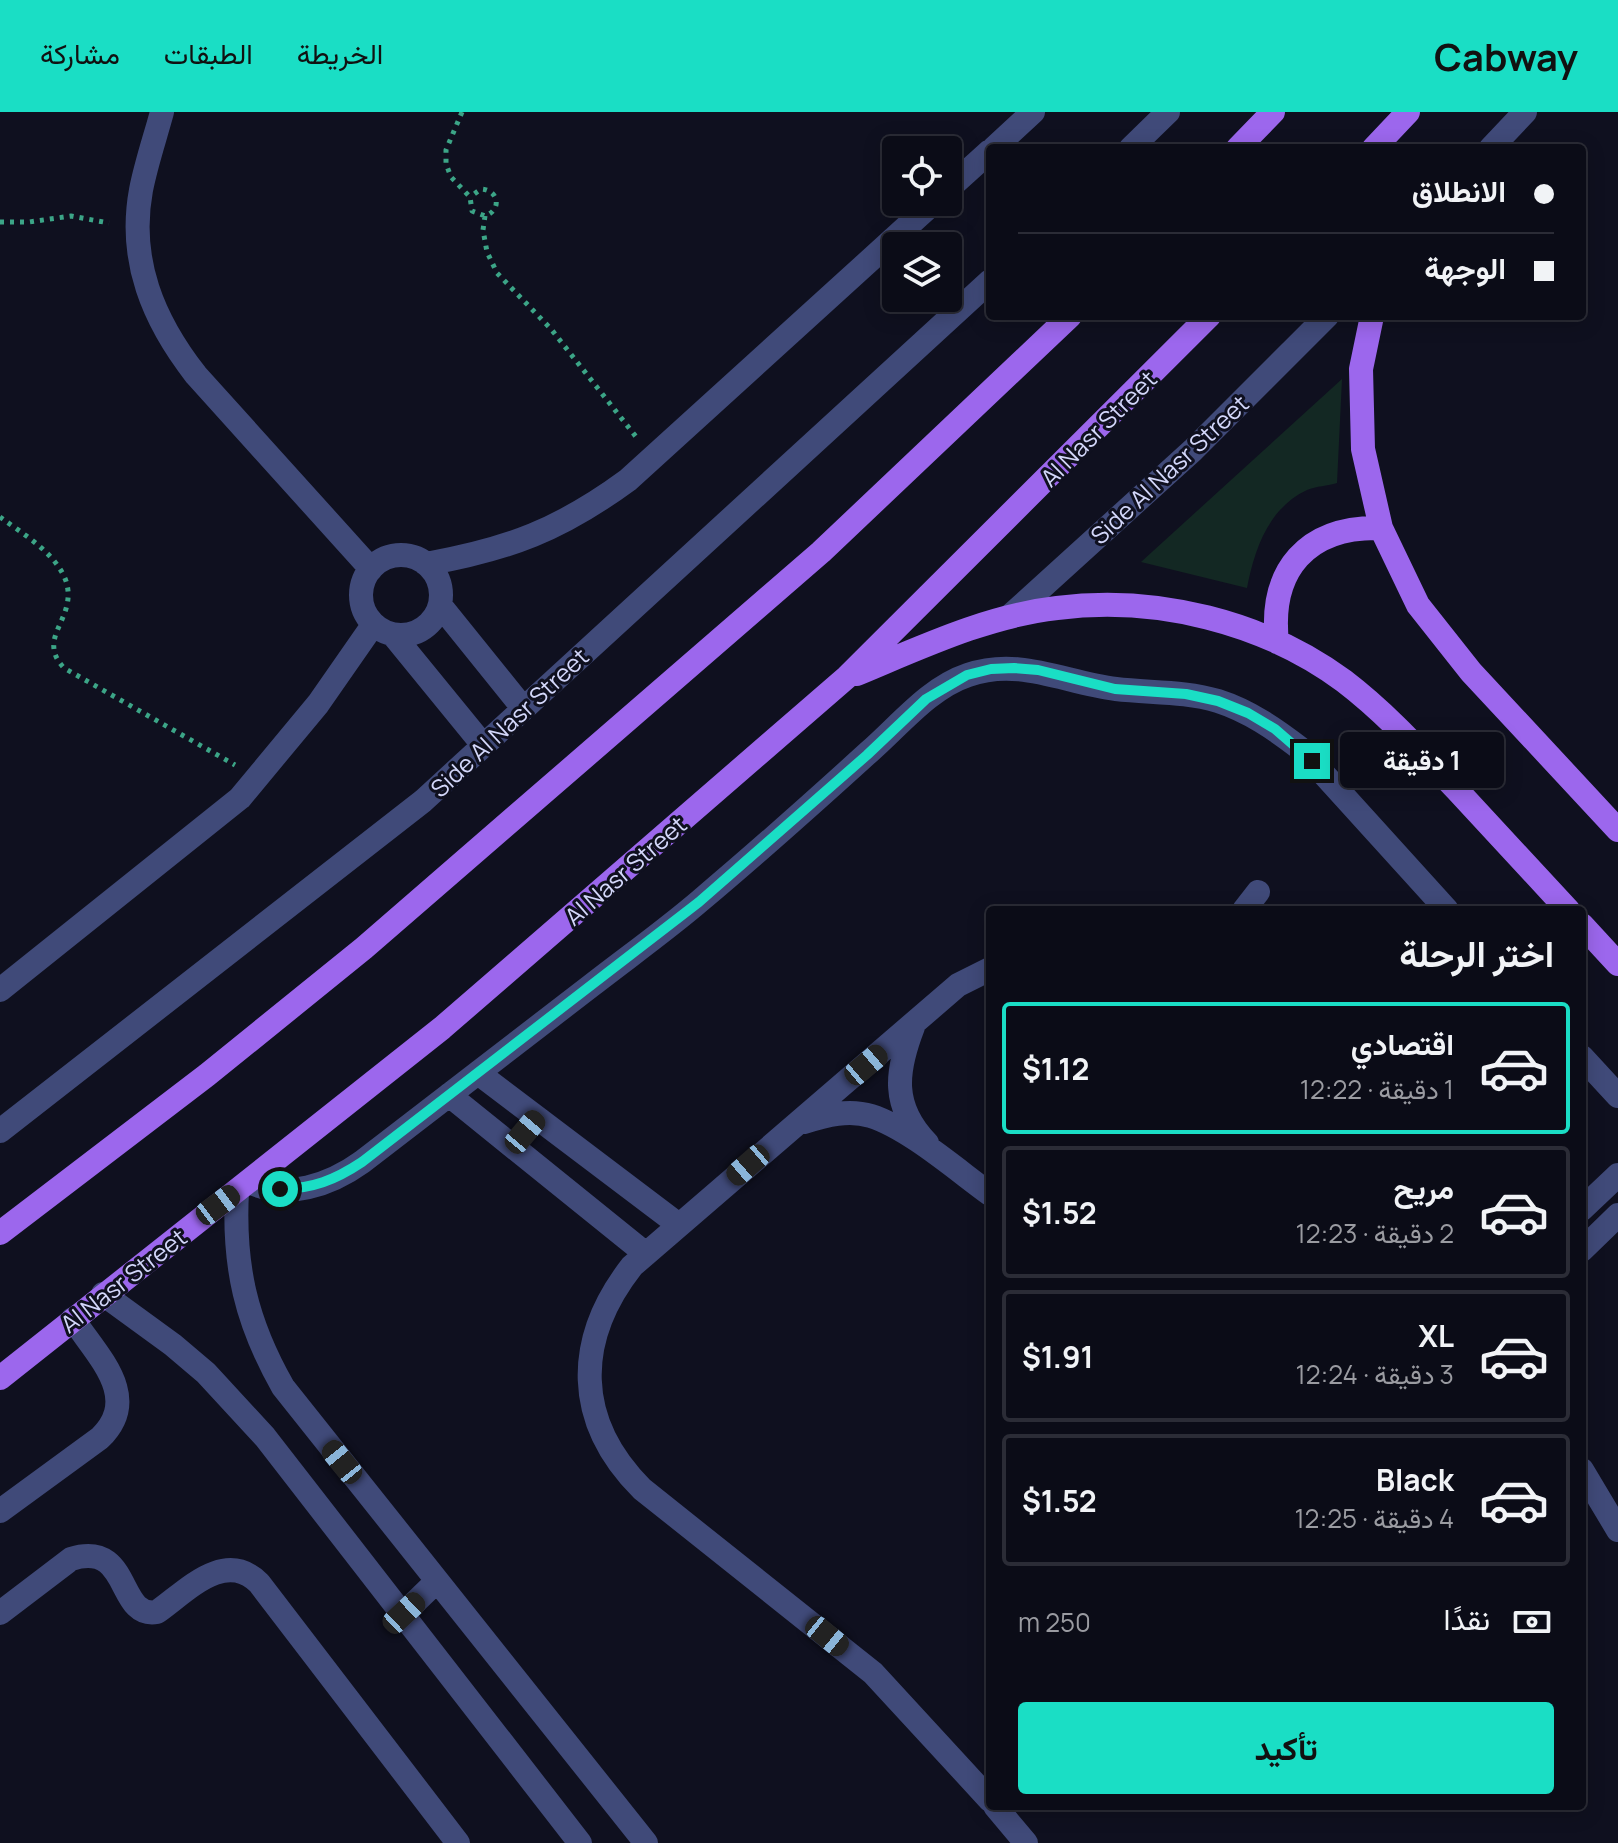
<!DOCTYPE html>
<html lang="ar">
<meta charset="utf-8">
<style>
body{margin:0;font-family:Manrope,Vazirmatn,sans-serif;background:#141520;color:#f1f3f6;direction:rtl;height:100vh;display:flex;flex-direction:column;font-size:30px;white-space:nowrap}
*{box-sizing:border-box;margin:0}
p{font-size:26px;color:#9a9ba1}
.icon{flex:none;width:44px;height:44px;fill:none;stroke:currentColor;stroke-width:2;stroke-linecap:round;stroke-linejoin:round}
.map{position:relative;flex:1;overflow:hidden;direction:ltr}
.sheet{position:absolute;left:986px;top:794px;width:600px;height:904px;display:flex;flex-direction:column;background:#0b0c17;border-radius:8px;box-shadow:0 4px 20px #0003,0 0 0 2px #2b2c36;direction:rtl}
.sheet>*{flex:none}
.banner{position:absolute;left:986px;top:32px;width:600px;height:176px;border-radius:8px;box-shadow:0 4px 20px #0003,0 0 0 2px #2b2c36;direction:rtl;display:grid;align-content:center;height:176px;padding:0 32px;background:#0b0c17}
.tools{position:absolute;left:882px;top:24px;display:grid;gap:16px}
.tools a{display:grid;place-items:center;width:80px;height:80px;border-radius:8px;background:#0b0c17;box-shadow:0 4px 20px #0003,0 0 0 2px #2b2c36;font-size:40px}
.end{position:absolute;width:36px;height:36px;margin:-18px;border:10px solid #1adec5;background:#111;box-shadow:0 0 0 4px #111}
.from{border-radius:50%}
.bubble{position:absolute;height:56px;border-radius:8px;background:#0b0c17;box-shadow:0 4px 20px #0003,0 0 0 2px #2b2c36;font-size:26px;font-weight:700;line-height:56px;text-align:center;direction:rtl}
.car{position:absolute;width:24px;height:48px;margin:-24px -12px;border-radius:10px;box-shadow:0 0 6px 2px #0007;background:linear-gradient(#222 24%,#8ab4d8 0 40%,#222 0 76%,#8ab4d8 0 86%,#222 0)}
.banner b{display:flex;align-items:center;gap:28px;height:76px;font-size:30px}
.banner b+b{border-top:2px solid #2b2c36}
.banner i{width:20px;height:20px;background:#f1f3f6}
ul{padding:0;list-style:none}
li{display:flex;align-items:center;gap:24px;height:132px;margin:0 16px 12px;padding:0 16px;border:4px solid #2b2c36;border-radius:8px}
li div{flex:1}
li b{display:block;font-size:30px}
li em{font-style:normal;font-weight:700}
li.active{border-color:#1adec5}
li>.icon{width:72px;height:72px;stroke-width:1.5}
h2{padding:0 32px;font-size:36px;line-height:96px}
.pay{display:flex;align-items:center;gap:20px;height:88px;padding:0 32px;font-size:30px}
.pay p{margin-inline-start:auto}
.button{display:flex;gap:16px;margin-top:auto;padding:16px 32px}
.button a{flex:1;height:92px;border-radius:8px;background:#1adec5;color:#111;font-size:32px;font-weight:700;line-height:92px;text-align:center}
header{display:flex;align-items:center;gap:48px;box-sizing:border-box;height:112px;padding:0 40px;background:#1adec5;color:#111}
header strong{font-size:38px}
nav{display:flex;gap:44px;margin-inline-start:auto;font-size:28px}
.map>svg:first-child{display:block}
.green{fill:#132823}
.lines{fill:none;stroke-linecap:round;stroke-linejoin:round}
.path{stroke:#3ca587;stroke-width:5;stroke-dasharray:4 6;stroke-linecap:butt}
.minor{stroke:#404a79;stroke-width:24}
.major{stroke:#9c67ed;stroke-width:24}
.route{stroke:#1adec5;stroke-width:10}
.labels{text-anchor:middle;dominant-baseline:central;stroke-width:6;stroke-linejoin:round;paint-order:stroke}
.street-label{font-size:24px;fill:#d3d7fa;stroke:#0f101f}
</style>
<header>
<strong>Cabway</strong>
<nav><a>الخريطة</a><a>الطبقات</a><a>مشاركة</a></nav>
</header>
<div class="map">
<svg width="1618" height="1731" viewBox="0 0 1618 1731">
<rect width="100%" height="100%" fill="#0f101f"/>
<path class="green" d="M 1342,267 L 1337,371 C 1328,374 1316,374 1307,378 C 1268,396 1254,439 1247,476 L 1141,450 Z"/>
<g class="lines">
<path class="path" d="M 462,0 L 446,38 L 446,52 L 451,65 L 470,85 L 472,99 L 485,104 C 502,98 499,78 481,77 L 470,85
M 485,104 L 483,118 L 487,140 L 497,161 L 551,217 L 637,326
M 0,110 L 29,110 L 71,104 L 109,111
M 0,405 C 23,422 56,441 66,469 C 78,507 35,525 64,556 L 235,653"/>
<path class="minor" d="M 162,0 C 155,26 146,52 141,78 C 128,148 153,208 196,263 L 371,457
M 994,36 L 1033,0
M 1131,36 L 1168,0
M 1491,36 L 1525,0
M 948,77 L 990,39
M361 483a40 40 0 1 1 80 0a40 40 0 1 1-80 0Z
M 426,452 C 509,437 560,418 628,368 L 934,90
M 440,493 L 523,596
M 1009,505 L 1193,338 L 1327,204
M 394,524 L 483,633
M 1244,798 L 1258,780
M 990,857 L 958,873 L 632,1154 C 574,1228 574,1309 642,1377 L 873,1561 L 990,1688
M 0,878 L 240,686 L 318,592 L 373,513
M 913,915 C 896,959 891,994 927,1031
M 1582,945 L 1618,984
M 478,961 L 679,1113
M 449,983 L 646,1142
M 804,1010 C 826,1003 849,997 871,1004 C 909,1016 958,1059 990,1082
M 0,1019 L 423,689 L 990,169
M 249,1070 C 287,1088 330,1073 362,1050 C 439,991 515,932 592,873 C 628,845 666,818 701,788 C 758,740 814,690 869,640 C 900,613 929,576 968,563 C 1020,545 1065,571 1116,577 C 1150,581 1185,579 1218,589 C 1249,599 1275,617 1301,637 L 1447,798
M 237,1079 C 233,1154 246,1210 283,1275 L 646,1731
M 1582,1097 L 1618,1063
M 1582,1138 L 1618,1103
M 103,1182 L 173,1233 L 206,1261 L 265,1325 L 580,1731
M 1582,1358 L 1618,1418
M 0,1399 L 100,1326 C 142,1285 98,1245 73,1207
M 0,1501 L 71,1447 C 132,1428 116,1507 157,1500 C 187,1479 224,1437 259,1471 L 458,1731
M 404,1501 L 437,1469
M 995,1694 L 1026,1731"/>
<path class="major" d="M 1238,36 L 1273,0
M 1374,36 L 1408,0
M 1372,204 L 1361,257 L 1363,337 L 1381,416 L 1418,493 L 1471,560 L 1618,718
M 1277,530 C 1269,458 1307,414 1381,416
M 857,562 C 922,535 987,504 1057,496 C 1156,483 1264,510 1344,569 C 1386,601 1421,640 1457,678 C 1494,718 1531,758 1568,798
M 1582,813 L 1618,852
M 0,1121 L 207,963 L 364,836 L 821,440 L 1070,204
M 0,1266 L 442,916 L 847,565 L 1209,204"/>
</g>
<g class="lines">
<path class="route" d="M 280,1077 C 312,1077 335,1068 362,1050 L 699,790 L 867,643 L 926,587 L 967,563 L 991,557 L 1014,556 L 1038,558 L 1115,577 L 1186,582 L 1218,589 L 1248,601 L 1275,617 L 1312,649"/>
</g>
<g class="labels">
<g class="street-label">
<text transform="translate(1098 316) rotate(-45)">Al Nasr Street</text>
<text transform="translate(1169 357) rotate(-43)">Side Al Nasr Street</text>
<text transform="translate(509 610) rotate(-43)">Side Al Nasr Street</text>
<text transform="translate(625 758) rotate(-41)">Al Nasr Street</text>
<text transform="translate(123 1168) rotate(-38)">Al Nasr Street</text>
</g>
</g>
</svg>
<div class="tools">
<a><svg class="icon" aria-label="locate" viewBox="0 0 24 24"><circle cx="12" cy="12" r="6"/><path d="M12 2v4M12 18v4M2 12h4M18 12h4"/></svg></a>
<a><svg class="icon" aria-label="layers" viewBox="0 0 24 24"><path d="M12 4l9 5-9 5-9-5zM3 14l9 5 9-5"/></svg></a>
</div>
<i class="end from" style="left:280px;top:1077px"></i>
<i class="end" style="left:1312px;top:649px"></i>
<div class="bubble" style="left:1340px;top:620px;width:164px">1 دقيقة</div>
<i class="car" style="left:866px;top:953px;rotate:50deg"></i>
<i class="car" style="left:525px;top:1020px;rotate:40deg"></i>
<i class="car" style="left:748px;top:1053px;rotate:229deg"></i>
<i class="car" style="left:218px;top:1093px;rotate:53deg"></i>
<i class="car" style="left:342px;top:1350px;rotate:321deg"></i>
<i class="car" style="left:404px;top:1501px;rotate:47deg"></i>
<i class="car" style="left:827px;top:1524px;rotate:129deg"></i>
<div class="banner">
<b><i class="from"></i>الانطلاق</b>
<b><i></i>الوجهة</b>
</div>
<section class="sheet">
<h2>اختر الرحلة</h2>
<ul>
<li class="active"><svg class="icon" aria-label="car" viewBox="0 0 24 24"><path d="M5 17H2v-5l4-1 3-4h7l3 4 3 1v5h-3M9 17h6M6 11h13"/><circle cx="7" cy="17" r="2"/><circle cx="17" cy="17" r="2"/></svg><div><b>اقتصادي</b><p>1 دقيقة · 12:22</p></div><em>$1.12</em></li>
<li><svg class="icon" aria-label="car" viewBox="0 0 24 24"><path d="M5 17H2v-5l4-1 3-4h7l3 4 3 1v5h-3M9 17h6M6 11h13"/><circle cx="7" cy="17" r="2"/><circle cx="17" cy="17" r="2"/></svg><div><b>مريح</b><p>2 دقيقة · 12:23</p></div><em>$1.52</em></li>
<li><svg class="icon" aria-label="car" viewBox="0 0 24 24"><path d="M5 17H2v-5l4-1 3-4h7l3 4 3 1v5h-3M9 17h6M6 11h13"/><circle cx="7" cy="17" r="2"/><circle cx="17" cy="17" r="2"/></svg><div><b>XL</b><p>3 دقيقة · 12:24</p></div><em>$1.91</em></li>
<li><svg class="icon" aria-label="car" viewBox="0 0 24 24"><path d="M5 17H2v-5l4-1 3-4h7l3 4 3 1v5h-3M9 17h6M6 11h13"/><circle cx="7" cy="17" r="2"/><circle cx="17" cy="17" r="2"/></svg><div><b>Black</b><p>4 دقيقة · 12:25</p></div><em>$1.52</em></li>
</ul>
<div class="pay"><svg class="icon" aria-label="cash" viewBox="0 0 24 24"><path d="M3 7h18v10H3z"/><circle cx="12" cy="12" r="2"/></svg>نقدًا<p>250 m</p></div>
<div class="button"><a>تأكيد</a></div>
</section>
</div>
